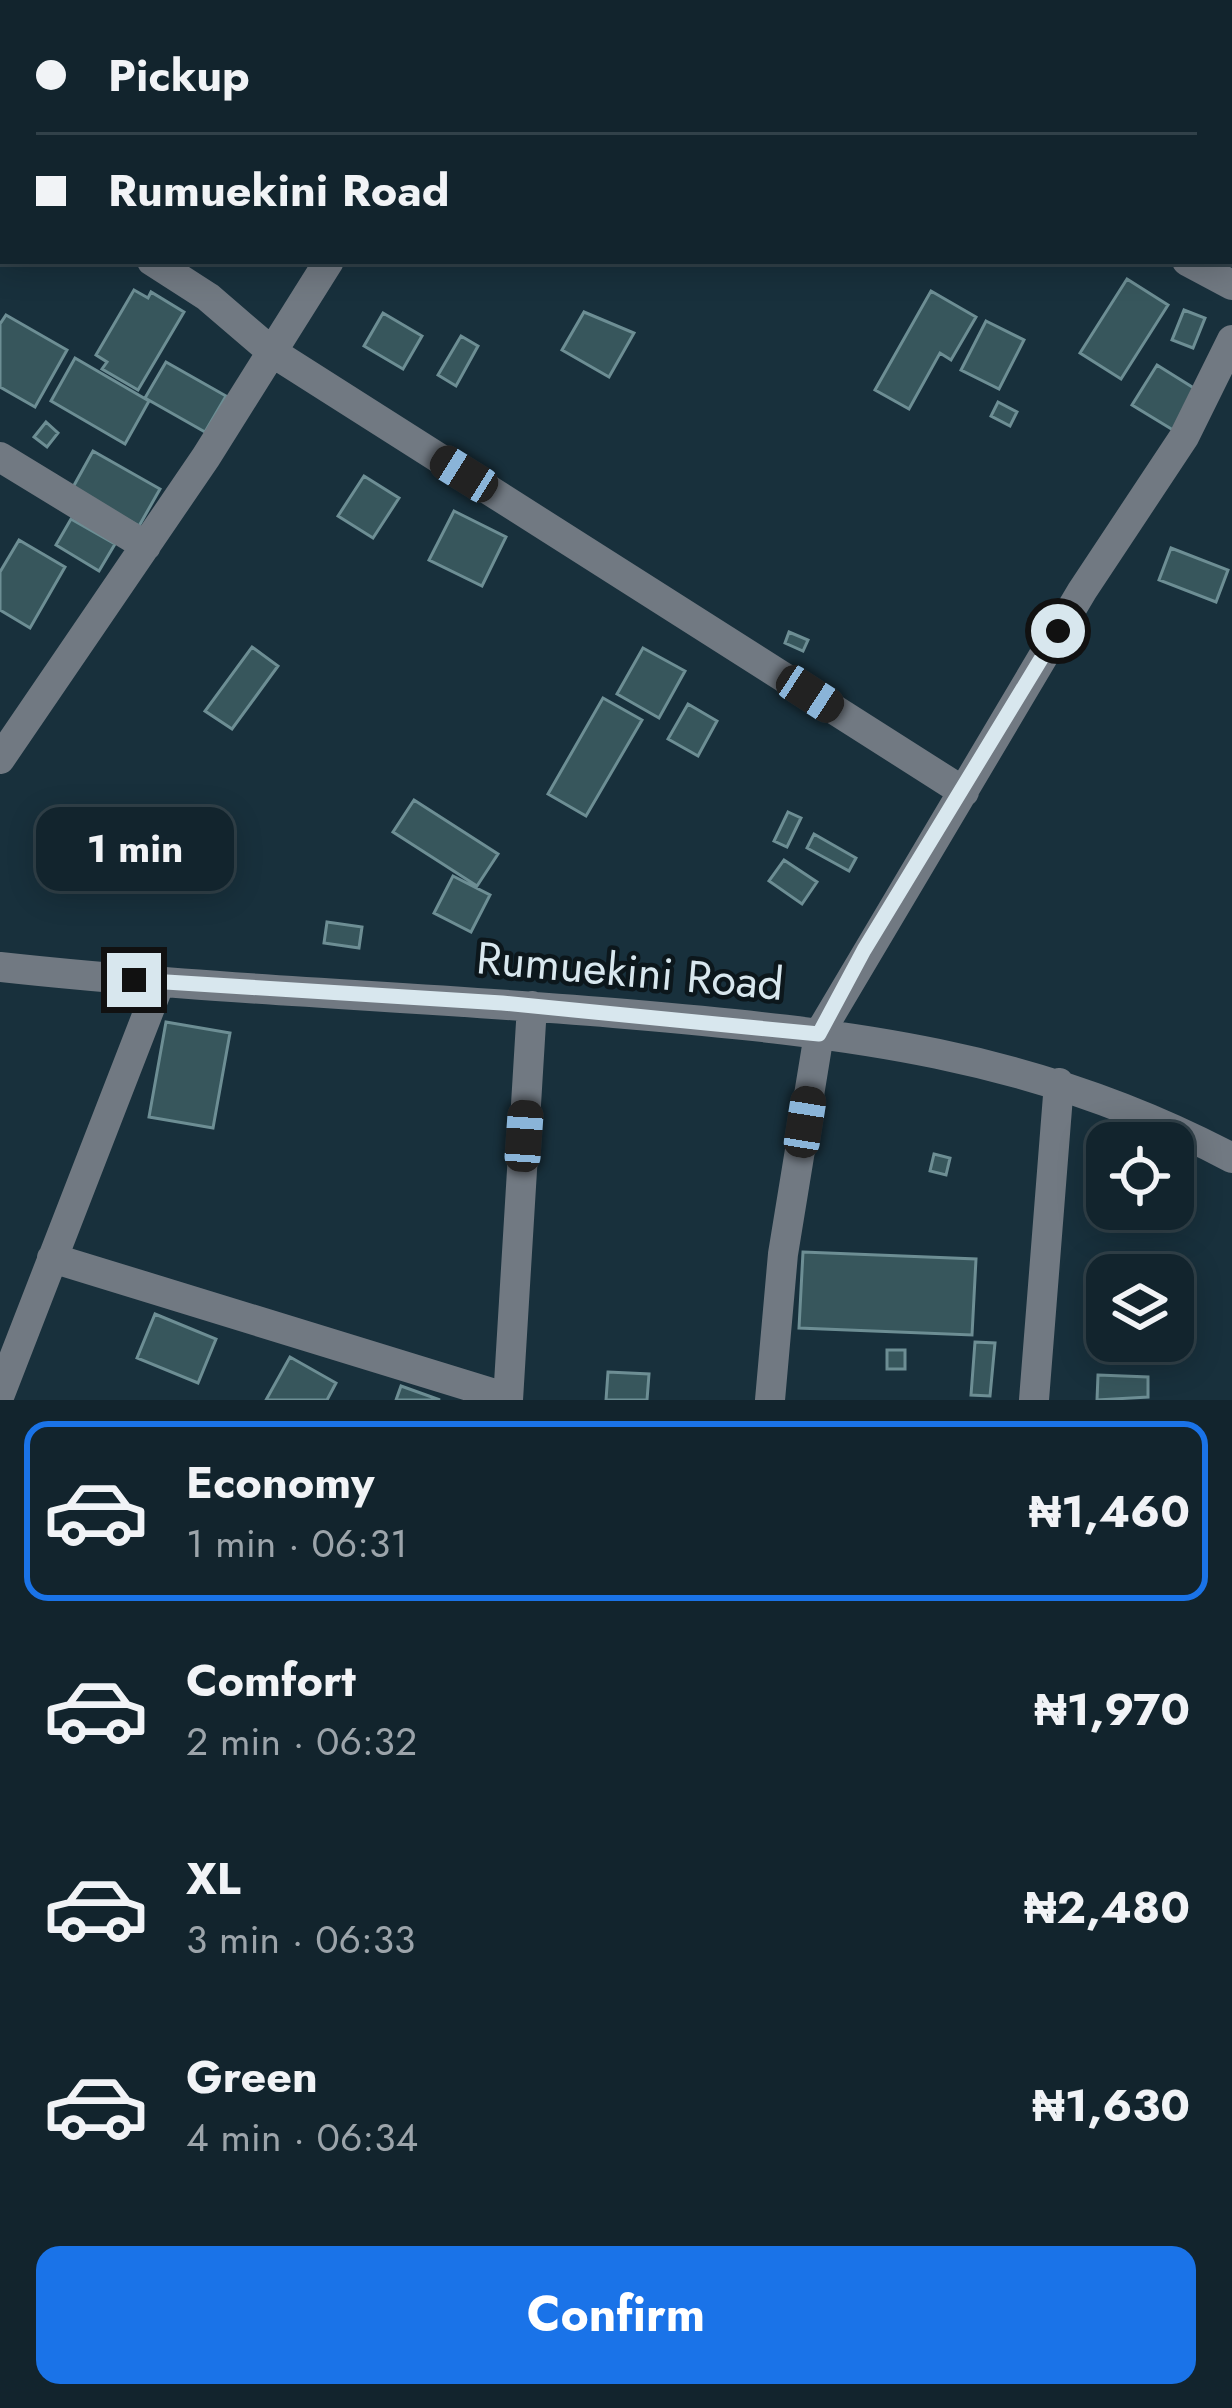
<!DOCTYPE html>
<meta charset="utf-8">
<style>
body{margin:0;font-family:Jost,sans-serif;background:#1f3039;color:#f1f3f6;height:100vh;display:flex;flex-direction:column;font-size:45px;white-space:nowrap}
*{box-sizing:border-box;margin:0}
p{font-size:39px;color:#9ca4aa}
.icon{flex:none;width:66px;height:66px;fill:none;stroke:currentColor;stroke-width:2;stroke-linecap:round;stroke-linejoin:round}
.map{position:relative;height:1400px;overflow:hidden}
.side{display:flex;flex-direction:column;background:#12242d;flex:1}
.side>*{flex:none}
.hud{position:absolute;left:0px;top:0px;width:1233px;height:264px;box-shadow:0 6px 30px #0003,0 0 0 3px #314149;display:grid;align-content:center;height:264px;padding:0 36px;background:#12242d}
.buttons{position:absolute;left:1086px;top:1122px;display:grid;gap:24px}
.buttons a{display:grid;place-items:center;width:108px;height:108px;border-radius:24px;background:#12242d;box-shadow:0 6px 30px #0003,0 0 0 3px #314149;font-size:60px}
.end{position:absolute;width:54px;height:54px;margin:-27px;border:15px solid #d8e7ee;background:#111;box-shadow:0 0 0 6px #111}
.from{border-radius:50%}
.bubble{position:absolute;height:84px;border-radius:24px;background:#12242d;box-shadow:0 6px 30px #0003,0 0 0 3px #314149;font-size:39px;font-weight:700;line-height:84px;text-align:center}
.car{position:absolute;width:36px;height:72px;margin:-36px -18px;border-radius:15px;box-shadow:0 0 9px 3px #0007;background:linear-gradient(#222 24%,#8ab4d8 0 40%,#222 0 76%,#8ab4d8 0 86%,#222 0)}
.hud b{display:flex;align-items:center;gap:42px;height:114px;font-size:45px}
.hud b+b{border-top:3px solid #314149}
.hud i{width:30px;height:30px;background:#f1f3f6}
ul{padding:21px 0 0;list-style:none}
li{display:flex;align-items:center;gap:36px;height:180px;margin:0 24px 18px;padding:0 12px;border:6px solid transparent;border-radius:24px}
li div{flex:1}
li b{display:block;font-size:45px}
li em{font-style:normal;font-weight:700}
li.current{border-color:#1a73e8}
li>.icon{width:108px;height:108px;stroke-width:1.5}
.primary-button{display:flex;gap:24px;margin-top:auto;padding:24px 36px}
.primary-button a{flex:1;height:138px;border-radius:24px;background:#1a73e8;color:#fff;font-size:48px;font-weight:700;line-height:138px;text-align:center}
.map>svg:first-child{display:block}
.building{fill:#37565c;stroke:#6d8e94;stroke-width:3}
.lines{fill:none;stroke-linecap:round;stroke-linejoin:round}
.minor{stroke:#717982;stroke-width:30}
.route{stroke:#d8e7ee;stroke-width:15}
.labels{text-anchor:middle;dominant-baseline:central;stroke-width:9;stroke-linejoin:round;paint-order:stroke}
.street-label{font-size:45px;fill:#d8e7ee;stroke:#0c171c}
</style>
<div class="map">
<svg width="1232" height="1400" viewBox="0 0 1232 1400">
<rect width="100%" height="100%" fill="#18303c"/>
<path class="building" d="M 593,0 L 651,0 L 650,3 Z
M 1127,279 L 1168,305 L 1121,379 L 1080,353 Z
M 134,290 L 148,298 L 151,292 L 184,312 L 138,390 L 102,369 L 107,362 L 96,355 Z
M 931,291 L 976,317 L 951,360 L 940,353 L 909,409 L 875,390 Z
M 1184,310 L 1205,318 L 1193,348 L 1172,340 Z
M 584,312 L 634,333 L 609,377 L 562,350 Z
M 383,313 L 422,336 L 403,369 L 364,346 Z
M 6,315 L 67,350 L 35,407 L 0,387 L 0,324 Z
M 986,321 L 1024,340 L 999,389 L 961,370 Z
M 461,336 L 478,346 L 456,386 L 438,375 Z
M 75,358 L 149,401 L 125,444 L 51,401 Z
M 166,362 L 226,396 L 205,432 L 145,398 Z
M 1157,365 L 1197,390 L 1173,430 L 1132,405 Z
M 998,402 L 1017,412 L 1010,426 L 991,416 Z
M 46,422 L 58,433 L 47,447 L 34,437 Z
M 93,451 L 160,489 L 139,526 L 72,489 Z
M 364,476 L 399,498 L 373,538 L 338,516 Z
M 454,511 L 506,537 L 482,586 L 429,560 Z
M 71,519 L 115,544 L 99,571 L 56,545 Z
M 19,540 L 65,567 L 30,628 L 0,610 L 0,572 Z
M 1171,548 L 1228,570 L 1216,602 L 1159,580 Z
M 789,632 L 808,640 L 803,651 L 785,643 Z
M 252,647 L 278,666 L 232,729 L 205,711 Z
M 643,648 L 685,671 L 659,718 L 617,694 Z
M 603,698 L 642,720 L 586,816 L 548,794 Z
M 688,704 L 717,721 L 698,756 L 668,739 Z
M 414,800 L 498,854 L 477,886 L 393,832 Z
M 788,812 L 801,818 L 787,847 L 774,841 Z
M 94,825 L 122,849 L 88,890 L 71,876 L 76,870 L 64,860 Z
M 814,834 L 856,858 L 849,871 L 807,848 Z
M 784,860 L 817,882 L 802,904 L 769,881 Z
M 453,876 L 490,895 L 471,932 L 434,913 Z
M 327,922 L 362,927 L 359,948 L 324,943 Z
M 166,1022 L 230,1033 L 213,1128 L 149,1117 Z
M 934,1154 L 950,1158 L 946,1175 L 930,1171 Z
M 803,1252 L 976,1259 L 972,1335 L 799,1328 Z
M 155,1314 L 216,1339 L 198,1383 L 137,1358 Z
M 975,1342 L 995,1343 L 990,1396 L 971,1395 Z
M 887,1350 L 905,1350 L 905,1369 L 887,1369 Z
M 290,1357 L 336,1383 L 327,1400 L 266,1400 Z
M 608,1372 L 649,1374 L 647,1400 L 606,1400 Z
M 1098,1375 L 1148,1377 L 1148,1397 L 1097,1400 Z
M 401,1386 L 440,1400 L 396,1400 Z"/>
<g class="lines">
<path class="minor" d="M 723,0 L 728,3
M 490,3 L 492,0
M 0,162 L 3,164
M 152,261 L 208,297 L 272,352 L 964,792
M 1187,261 L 1232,285
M 0,457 L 146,546
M 0,759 L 206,457 L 329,261
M 0,967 C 208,990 418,996 626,1014 C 846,1033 1034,1053 1232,1158
M 52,1258 L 508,1398
M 0,1394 L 160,982
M 508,1400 L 532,1006
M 770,1400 L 783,1254 L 819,1034 L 1082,591 L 1184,437 L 1232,340
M 1034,1400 L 1059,1083"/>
</g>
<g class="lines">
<path class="route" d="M 134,980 L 502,1003 L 819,1034 L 864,950 L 1058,631"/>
</g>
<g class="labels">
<g class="street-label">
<text transform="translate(630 971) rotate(5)">Rumuekini Road</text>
</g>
</g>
</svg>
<div class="buttons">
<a><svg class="icon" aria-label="locate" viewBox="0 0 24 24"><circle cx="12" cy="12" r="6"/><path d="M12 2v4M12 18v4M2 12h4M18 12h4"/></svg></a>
<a><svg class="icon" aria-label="layers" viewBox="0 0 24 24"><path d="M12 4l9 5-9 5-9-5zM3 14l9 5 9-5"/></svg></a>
</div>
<i class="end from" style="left:1058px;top:631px"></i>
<i class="end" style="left:134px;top:980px"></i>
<div class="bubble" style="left:36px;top:807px;width:198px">1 min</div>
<i class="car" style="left:464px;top:474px;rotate:302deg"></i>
<i class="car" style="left:810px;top:694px;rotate:123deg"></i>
<i class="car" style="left:805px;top:1122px;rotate:9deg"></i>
<i class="car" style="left:524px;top:1136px;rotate:4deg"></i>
<div class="hud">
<b><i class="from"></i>Pickup</b>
<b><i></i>Rumuekini Road</b>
</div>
</div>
<section class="side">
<ul>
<li class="current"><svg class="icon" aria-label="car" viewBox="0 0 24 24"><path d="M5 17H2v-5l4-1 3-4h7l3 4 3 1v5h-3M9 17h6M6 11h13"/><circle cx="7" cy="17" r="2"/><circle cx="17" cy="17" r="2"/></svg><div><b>Economy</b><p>1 min · 06:31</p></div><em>₦1,460</em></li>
<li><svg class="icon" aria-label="car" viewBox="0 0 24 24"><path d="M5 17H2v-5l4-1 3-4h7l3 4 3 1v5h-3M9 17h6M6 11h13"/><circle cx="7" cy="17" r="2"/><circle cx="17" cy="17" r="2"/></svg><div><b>Comfort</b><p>2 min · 06:32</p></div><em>₦1,970</em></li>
<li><svg class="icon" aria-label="car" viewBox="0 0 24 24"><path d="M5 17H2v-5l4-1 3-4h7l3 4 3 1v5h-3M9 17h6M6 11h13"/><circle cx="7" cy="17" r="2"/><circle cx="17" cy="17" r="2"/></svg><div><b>XL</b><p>3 min · 06:33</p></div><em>₦2,480</em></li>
<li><svg class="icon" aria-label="car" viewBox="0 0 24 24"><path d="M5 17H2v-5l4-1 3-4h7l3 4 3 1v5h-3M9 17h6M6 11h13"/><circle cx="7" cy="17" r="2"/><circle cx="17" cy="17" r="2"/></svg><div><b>Green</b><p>4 min · 06:34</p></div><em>₦1,630</em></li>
</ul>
<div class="primary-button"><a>Confirm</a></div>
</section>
